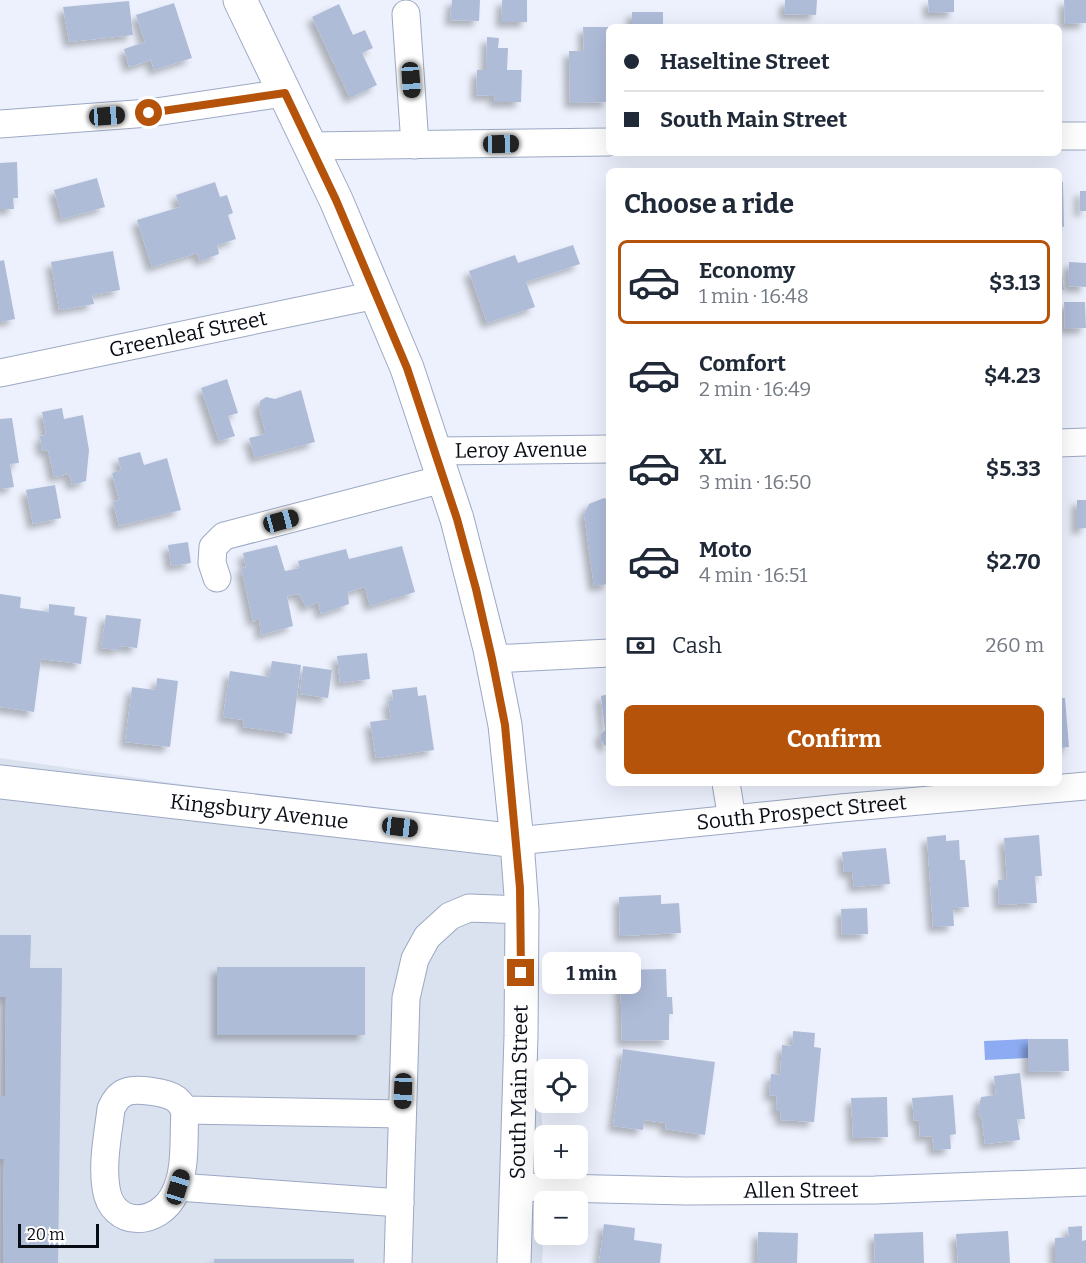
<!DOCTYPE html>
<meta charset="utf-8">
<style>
body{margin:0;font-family:Bitter,serif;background:#f6f6f7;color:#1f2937;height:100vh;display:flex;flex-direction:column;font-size:22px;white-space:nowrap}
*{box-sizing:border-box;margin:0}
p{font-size:20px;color:#747a83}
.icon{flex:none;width:33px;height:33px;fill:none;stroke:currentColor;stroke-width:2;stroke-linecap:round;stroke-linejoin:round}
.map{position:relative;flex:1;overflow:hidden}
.side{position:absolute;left:606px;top:168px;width:456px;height:618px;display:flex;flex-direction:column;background:#fff;border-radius:9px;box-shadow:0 6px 24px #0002}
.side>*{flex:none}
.banner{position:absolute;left:606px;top:24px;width:456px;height:132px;border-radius:9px;box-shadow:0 6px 24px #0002;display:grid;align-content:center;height:132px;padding:0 18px;background:#fff}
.fabs{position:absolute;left:534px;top:1059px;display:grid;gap:12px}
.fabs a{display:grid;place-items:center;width:54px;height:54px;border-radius:9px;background:#fff;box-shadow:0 6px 24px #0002;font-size:30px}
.scale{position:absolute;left:18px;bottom:15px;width:81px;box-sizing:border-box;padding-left:6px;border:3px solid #080c15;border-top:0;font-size:16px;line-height:21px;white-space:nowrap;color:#080c15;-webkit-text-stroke:4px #fff;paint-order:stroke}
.end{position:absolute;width:27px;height:27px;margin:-14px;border:8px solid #b45309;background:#fff;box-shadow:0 0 0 3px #fff}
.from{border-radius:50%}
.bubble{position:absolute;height:42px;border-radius:9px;background:#fff;box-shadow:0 6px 24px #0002;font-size:20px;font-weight:700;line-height:42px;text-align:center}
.car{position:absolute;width:18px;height:36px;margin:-18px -9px;border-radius:8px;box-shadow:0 0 4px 2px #0007;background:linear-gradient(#222 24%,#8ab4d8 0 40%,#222 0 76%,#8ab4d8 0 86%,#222 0)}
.banner b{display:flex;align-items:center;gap:21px;height:57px;font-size:22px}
.banner b+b{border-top:2px solid #e0e1e3}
.banner i{width:15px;height:15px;background:#1f2937}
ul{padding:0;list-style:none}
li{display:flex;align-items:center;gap:18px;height:84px;margin:0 12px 9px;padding:0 6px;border:3px solid transparent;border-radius:9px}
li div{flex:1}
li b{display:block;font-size:22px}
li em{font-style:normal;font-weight:700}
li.selected{border-color:#b45309}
li>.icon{width:54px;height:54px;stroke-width:1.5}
h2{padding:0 18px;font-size:27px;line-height:72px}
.pay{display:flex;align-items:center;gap:15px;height:66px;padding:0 18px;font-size:22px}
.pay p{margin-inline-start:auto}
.button{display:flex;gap:12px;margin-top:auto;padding:12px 18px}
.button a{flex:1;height:69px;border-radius:9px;background:#b45309;color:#fff;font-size:24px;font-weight:700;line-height:69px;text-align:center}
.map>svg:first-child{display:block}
.built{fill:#dae1ef}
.water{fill:#8dabf2}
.building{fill:#afbcd8;filter:url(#shadow)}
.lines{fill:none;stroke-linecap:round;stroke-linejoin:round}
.minor-casing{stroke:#9ca8c3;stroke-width:29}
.major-casing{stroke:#9ca8c3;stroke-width:35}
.minor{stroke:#fff;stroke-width:27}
.major{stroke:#fff;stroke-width:33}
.route{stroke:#b45309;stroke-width:8}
.labels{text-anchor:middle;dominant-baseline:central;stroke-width:4.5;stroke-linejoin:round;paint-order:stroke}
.street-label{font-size:21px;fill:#080c15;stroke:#fff}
</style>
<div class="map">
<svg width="1086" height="1263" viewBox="0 0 1086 1263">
<defs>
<filter id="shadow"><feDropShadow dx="-5.5" dy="5.5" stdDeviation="3" flood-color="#0004"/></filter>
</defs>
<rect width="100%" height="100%" fill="#ecf1fd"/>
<path class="built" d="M 0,758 L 525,834 L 546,1190 L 542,1263 L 0,1263 Z"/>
<path class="water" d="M 1028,1039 L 1028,1058 L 985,1060 L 984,1041 Z"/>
<path class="building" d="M 452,0 L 480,0 L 479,21 L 450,20 Z
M 502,0 L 527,0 L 527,22 L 501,22 Z
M 785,0 L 817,0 L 816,15 L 784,14 Z
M 928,0 L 954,0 L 954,12 L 929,13 Z
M 1064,0 L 1086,0 L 1086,23 L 1065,24 Z
M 129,1 L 133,35 L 69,42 L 63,7 Z
M 174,3 L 192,58 L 154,70 L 151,60 L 129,67 L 124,49 L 145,42 L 136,15 Z
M 339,4 L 353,35 L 365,30 L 373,48 L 362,53 L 377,85 L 350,98 L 312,17 Z
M 632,12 L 663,12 L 663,27 L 632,27 Z
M 583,27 L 609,27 L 609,102 L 570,103 L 569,51 L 584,51 Z
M 487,37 L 499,38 L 498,48 L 508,48 L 507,70 L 522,70 L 521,102 L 494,102 L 495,96 L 476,95 L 477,70 L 486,70 Z
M 17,162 L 18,198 L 13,198 L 14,209 L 0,209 L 0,163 Z
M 97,178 L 105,207 L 62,219 L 54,190 Z
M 215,182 L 220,197 L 227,195 L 233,213 L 228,215 L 236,239 L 217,245 L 219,254 L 200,261 L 197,253 L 152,267 L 137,220 L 180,207 L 176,195 Z
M 1059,182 L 1063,182 L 1064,227 L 1059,226 Z
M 1080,191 L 1086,191 L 1086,211 L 1080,211 Z
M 573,245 L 580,264 L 526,282 L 535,307 L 487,323 L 469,271 L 515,255 L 518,263 Z
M 113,251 L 120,290 L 92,295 L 94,304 L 59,310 L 51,262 Z
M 4,260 L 15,319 L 0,322 L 0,261 Z
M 1059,261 L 1061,261 L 1064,290 L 1059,291 Z
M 1069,262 L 1086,263 L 1086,287 L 1068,286 Z
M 1064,302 L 1085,302 L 1086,328 L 1065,329 Z
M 227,379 L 238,413 L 228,416 L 235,436 L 219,441 L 201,388 Z
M 301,390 L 315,442 L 255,458 L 249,438 L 266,434 L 259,408 L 260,401 L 266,397 L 275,399 Z
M 62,408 L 64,419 L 83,415 L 89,450 L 86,481 L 72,485 L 69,474 L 54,477 L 48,450 L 42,451 L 40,436 L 46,435 L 42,412 Z
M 12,418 L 19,463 L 10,464 L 14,487 L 0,489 L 0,419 Z
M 140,452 L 144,465 L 167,458 L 181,510 L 119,526 L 113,502 L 119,500 L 112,473 L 121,470 L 118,458 Z
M 55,485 L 61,518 L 33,524 L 26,490 Z
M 604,498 L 609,500 L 609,584 L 594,586 L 584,514 L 589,504 Z
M 1077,500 L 1086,500 L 1086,528 L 1077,529 Z
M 188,542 L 191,563 L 171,566 L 168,545 Z
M 277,545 L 285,571 L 300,568 L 298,561 L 346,549 L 349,559 L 402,546 L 415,592 L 370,606 L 365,587 L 348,592 L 349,604 L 321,614 L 318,602 L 306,607 L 299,594 L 287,596 L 293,626 L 261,635 L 259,618 L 253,622 L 241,567 L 246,568 L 243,553 Z
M 0,594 L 21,597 L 20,608 L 49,612 L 49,604 L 75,607 L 74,615 L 87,617 L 81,664 L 41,659 L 34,712 L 0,707 Z
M 106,615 L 141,619 L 137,648 L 119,646 L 119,650 L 101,648 Z
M 367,653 L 370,679 L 340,683 L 337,656 Z
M 272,661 L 301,665 L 292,734 L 243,727 L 244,720 L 223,717 L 230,671 L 269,677 Z
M 303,666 L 332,670 L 328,698 L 300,694 Z
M 157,678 L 178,681 L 170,747 L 125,742 L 132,687 L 156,690 Z
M 417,687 L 418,696 L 426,695 L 434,750 L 376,758 L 370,722 L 391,719 L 388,701 L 393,700 L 392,690 Z
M 609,694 L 609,747 L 604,745 L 601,740 L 601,734 L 605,730 L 601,696 Z
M 1059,698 L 1065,698 L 1069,747 L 1059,748 Z
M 946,835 L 946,841 L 959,840 L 960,860 L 965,860 L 969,907 L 953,908 L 954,926 L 933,927 L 927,837 Z
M 1039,835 L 1042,876 L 1035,876 L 1037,903 L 999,905 L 998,880 L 1007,880 L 1004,838 Z
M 886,848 L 890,884 L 854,887 L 852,872 L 844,872 L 842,852 Z
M 661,895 L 661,904 L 679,903 L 681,933 L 620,936 L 619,897 Z
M 867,908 L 868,934 L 842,935 L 841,909 Z
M 0,935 L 31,935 L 30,968 L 62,968 L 58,1263 L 3,1263 L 4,1159 L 0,1159 L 0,1096 L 5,1096 L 6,997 L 0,997 Z
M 217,967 L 365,967 L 365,1035 L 217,1035 Z
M 666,969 L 667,997 L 672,997 L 673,1014 L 669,1014 L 669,1040 L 622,1041 L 620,970 Z
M 793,1031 L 815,1033 L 814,1047 L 821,1048 L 814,1122 L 780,1120 L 781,1111 L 776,1111 L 777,1096 L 769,1095 L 771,1074 L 780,1075 L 782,1045 L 792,1046 Z
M 1028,1039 L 1068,1039 L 1069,1071 L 1028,1072 Z
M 623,1049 L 715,1062 L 705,1135 L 665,1129 L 666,1123 L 644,1120 L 643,1130 L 613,1126 Z
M 1020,1073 L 1025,1119 L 1017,1119 L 1020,1140 L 985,1144 L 982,1121 L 978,1112 L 981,1097 L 996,1095 L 994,1076 Z
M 953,1095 L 956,1134 L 950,1135 L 951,1149 L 934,1150 L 932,1136 L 920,1137 L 919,1120 L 914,1121 L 912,1098 Z
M 887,1097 L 888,1137 L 853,1138 L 851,1098 Z
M 604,1224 L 635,1228 L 634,1240 L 662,1244 L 660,1263 L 599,1263 Z
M 1082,1226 L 1082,1241 L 1086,1240 L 1086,1263 L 1055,1263 L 1055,1238 L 1069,1237 L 1068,1227 Z
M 1008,1231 L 1010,1263 L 958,1263 L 956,1234 Z
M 758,1232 L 798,1233 L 797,1263 L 757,1263 Z
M 923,1232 L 924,1263 L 875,1263 L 874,1234 Z
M 214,1259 L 354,1259 L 354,1263 L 214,1263 Z"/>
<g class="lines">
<g class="minor-casing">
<g id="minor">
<path d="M 406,14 L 415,145"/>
<path d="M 0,124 L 149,113 L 284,93"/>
<path d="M 1059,136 L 1086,136"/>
<path d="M 310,146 L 609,142"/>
<path id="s1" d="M 0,373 L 376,295"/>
<path d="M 1059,443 L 1086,442"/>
<path id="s2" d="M 434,451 L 609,449"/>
<path d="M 217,578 L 212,563 L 213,547 L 224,536 L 443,479"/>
<path d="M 492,659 L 609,653"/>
<path d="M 726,783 L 732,819"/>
<path id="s3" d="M 517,841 L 841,808 L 1086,786"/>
<path d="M 185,1110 C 182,1106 180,1102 176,1099 C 167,1092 136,1088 126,1092 C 118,1095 114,1102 111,1109 C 108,1134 102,1163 106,1188 C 112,1229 159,1227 175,1193 C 187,1169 183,1136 185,1110 L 402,1114"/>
<path d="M 178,1187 L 400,1203"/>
<path id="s4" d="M 516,1187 L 686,1191 L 875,1190 L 1086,1182"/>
<path d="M 398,1263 L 406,998 L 415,959 L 427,937 L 450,916 L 469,908 L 522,910"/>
</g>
</g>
<g class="major-casing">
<g id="major">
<path d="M 240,0 L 336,200 L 407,368 L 457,519 L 490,649 L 505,725 L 517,841 L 522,910 L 521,1036 L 514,1263"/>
<path id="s5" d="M 0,782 L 517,841"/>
</g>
</g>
<use href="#minor" class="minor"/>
<use href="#major" class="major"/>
</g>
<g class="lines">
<path class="route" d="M 149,113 L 285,93 L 336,200 L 407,368 L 457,519 L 476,589 L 492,659 L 505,725 L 520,888 L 521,973"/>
</g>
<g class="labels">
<g class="street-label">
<text stroke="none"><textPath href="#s1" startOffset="192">Greenleaf Street</textPath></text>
<text stroke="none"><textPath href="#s2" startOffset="87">Leroy Avenue</textPath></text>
<text stroke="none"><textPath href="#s5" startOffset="261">Kingsbury Avenue</textPath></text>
<text stroke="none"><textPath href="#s3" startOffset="286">South Prospect Street</textPath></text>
<text transform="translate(519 1092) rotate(-89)">South Main Street</text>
<text stroke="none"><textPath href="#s4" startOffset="285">Allen Street</textPath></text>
</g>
</g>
</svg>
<div class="fabs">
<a><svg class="icon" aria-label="locate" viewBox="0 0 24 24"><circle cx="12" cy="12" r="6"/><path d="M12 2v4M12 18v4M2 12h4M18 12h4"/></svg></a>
<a>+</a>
<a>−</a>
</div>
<div class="scale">20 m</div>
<i class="end from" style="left:149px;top:113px"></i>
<i class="end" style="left:521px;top:973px"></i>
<div class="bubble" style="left:542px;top:952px;width:99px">1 min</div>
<i class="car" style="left:411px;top:80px;rotate:176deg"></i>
<i class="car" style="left:107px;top:116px;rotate:86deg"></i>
<i class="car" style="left:501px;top:144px;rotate:89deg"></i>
<i class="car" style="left:281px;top:521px;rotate:75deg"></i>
<i class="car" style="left:400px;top:827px;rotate:97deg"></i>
<i class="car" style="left:403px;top:1091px;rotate:182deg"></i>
<i class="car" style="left:178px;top:1187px;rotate:17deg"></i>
<div class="banner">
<b><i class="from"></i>Haseltine Street</b>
<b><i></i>South Main Street</b>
</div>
<section class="side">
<h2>Choose a ride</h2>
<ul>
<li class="selected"><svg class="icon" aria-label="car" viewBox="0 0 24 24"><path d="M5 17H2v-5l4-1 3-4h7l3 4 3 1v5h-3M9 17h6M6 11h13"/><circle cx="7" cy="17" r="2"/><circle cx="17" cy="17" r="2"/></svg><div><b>Economy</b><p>1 min · 16:48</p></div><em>$3.13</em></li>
<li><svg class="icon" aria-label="car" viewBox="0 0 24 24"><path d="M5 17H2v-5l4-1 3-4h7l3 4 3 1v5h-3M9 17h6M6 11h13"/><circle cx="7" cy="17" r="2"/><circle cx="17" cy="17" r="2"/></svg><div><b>Comfort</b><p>2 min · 16:49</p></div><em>$4.23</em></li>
<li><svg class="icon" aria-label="car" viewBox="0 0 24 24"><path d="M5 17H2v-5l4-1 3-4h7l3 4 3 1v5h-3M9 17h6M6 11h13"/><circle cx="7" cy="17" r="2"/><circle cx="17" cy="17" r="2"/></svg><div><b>XL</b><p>3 min · 16:50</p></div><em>$5.33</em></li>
<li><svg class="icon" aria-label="car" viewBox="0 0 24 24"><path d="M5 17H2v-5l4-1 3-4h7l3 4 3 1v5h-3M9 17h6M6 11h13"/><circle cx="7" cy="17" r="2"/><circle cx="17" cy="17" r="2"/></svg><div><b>Moto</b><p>4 min · 16:51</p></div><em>$2.70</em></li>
</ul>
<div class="pay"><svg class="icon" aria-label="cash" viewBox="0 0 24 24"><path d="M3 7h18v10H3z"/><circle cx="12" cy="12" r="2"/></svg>Cash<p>260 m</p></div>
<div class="button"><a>Confirm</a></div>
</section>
</div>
